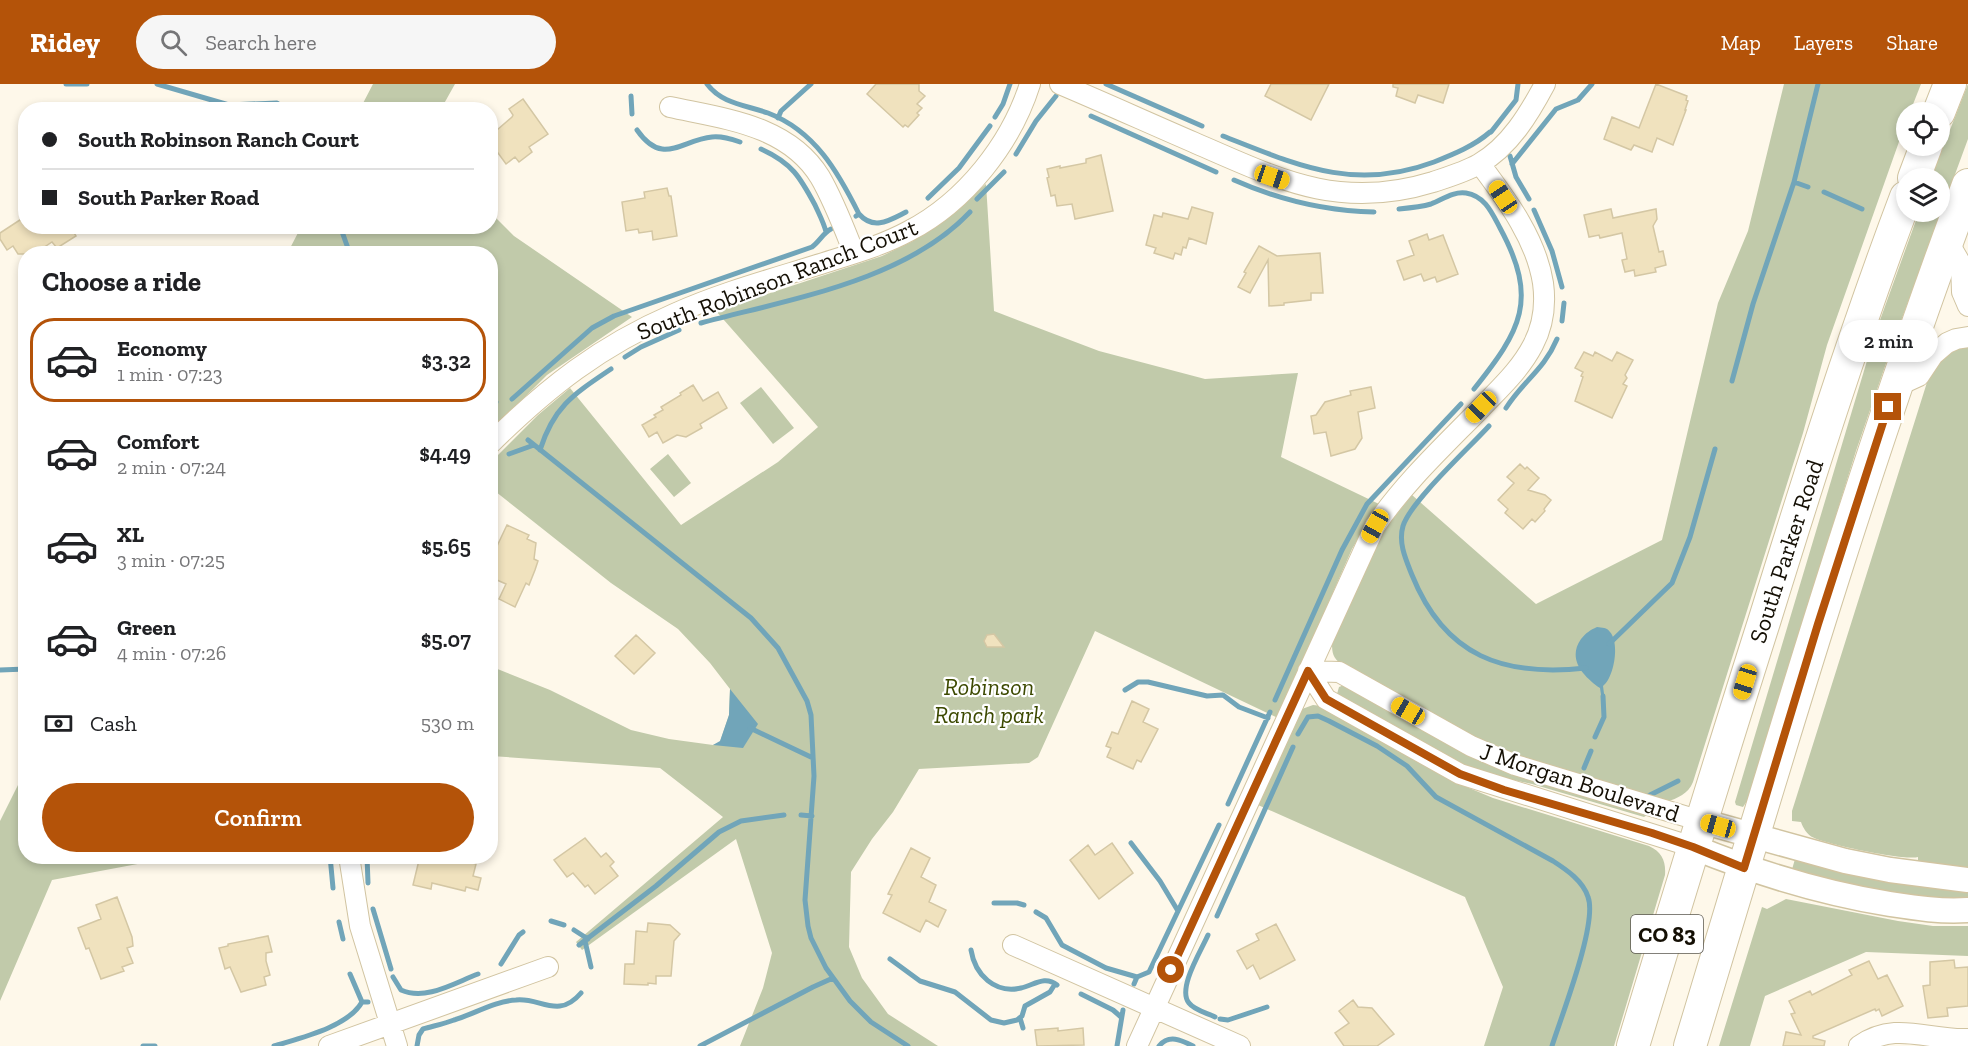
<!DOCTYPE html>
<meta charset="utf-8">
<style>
body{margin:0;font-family:"Zilla Slab",serif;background:#f6f6f6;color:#202124;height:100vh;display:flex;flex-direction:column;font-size:22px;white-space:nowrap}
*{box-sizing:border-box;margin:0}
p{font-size:20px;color:#757577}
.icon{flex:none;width:33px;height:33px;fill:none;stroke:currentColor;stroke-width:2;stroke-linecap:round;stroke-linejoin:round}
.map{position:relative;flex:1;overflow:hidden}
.details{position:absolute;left:18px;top:162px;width:480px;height:618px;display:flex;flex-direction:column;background:#fff;border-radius:24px;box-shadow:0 3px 9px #0003}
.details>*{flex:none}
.guide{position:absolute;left:18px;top:18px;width:480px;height:132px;border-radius:24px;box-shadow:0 3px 9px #0003;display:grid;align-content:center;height:132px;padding:0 24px;background:#fff}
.fabs{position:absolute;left:1896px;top:18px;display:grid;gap:12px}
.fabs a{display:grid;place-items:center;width:54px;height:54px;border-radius:50%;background:#fff;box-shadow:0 3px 9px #0003;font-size:30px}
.end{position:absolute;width:27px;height:27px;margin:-14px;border:8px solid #b45309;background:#fff;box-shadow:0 0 0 3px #fff}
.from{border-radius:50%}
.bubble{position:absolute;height:42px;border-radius:21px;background:#fff;box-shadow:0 3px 9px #0003;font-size:20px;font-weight:600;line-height:42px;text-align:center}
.car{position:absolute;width:18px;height:36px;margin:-18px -9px;border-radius:8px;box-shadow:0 0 4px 2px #0007;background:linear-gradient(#f5c518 24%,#345 0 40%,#f5c518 0 76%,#345 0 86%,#f5c518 0)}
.guide b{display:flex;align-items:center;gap:21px;height:57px;font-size:22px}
.guide b+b{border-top:2px solid #e0e0e0}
.guide i{width:15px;height:15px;background:#202124}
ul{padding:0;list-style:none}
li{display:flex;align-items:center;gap:18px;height:84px;margin:0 12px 9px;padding:0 12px;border:3px solid transparent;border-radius:24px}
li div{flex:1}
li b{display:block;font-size:22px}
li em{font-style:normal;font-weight:600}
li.current{border-color:#b45309}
li>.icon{width:54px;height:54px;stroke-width:1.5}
h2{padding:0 24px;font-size:27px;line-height:72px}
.pay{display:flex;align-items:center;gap:15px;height:66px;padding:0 24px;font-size:22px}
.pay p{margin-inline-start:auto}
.button{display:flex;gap:12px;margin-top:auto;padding:12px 24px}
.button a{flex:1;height:69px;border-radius:36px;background:#b45309;color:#fff;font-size:24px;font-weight:600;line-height:69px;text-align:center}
header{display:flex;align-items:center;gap:36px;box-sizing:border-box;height:84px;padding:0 30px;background:#b45309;color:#fff}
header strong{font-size:28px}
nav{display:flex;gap:33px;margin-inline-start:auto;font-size:21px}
.search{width:420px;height:54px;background:#f6f6f6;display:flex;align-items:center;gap:15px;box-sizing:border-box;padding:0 21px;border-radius:33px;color:#757577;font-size:22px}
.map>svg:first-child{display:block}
.green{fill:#c1caaa}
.water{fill:#71a5b9}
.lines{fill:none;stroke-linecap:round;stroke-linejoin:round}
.stream{stroke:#71a5b9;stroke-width:5}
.building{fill:#f0e2be;stroke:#d4c7a4;stroke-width:1.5}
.minor-casing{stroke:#d1c4a1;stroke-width:22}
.tertiary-casing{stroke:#d1c4a1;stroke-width:27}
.trunk-casing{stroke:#d1c4a1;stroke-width:34}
.minor{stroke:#fff;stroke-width:20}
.tertiary{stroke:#fff;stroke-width:24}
.trunk{stroke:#fff;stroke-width:32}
.route{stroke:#b45309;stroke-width:8}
.labels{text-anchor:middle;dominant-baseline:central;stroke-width:4.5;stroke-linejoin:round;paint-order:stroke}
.shield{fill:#fff;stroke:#5a574f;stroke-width:1.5}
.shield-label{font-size:22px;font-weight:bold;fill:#140f04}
.street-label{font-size:24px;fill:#140f04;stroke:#fff}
.park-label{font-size:24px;font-style:italic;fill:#3c4900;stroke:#fff}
</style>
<header>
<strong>Ridey</strong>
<div class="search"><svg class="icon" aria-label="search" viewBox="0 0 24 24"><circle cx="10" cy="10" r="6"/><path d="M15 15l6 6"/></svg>Search here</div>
<nav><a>Map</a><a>Layers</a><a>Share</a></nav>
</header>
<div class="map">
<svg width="1968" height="962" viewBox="0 0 1968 962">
<rect width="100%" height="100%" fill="#fef8ea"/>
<path class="green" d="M 373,0 L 455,0 L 441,25 L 360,25 Z
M 1784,0 L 1921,0 L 1910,28 L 1906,28 L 1906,38 L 1827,261 L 1803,349 L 1693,698 C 1688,710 1678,714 1666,718 L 1520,672 L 1484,659 L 1341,580 C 1333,574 1332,569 1332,559 L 1383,447 L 1412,411 L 1536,520 L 1662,456 L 1718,219 L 1748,147 Z
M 1968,0 L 1968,55 L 1894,256 L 1856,367 L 1747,717 L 1743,723 L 1736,721 L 1735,718 L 1875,250 L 1919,128 L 1940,128 L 1940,94 L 1931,94 Z
M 986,100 L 994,227 L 1099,267 L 1205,295 L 1298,289 L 1281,373 L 1379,420 L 1352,465 L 1278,634 L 1095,547 L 1038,673 L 1029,679 L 919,685 L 893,728 L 872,755 L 851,788 L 849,863 L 862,894 L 888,930 L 938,962 L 740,962 L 763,904 L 772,869 L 736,755 L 582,866 L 576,858 L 723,733 L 660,684 L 491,672 L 490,582 L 550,606 L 631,646 L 669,655 L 713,661 L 720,658 L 729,631 L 730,605 L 710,579 L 678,545 L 611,499 L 491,404 L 491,378 L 538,331 L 570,304 L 681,441 L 778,378 L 818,343 L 716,227 L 882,172 L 913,157 L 956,126 Z
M 491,129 L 514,152 L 632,233 L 547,291 L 491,347 L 490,170 L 287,170 L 301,143 L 490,142 Z
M 1968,261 L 1968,784 L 1918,778 L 1918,773 C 1905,777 1825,760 1812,753 C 1807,750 1803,744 1801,738 L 1792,737 L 1792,727 L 1929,292 C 1939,276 1950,267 1968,261 Z
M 761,303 L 794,344 L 773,360 L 740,319 Z
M 668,370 L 691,399 L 674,413 L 650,385 Z
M 1344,601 L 1647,729 L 1647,731 L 1644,733 L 1532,700 L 1476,688 L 1337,610 L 1339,603 Z
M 1313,621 L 1322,622 L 1462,701 L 1493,714 L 1649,762 C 1662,768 1666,777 1665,791 L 1614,962 L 1484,962 L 1503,903 L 1465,813 L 1258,721 L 1302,625 Z
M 25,687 L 26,772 L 158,772 L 159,776 L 52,796 L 0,917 L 0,737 Z
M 1795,775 L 1968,806 L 1968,815 L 1924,815 L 1791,789 Z
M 1786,815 L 1898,837 L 1933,842 L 1968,842 L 1968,872 L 1866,868 L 1765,912 L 1750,962 L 1719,962 L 1762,823 L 1767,825 Z"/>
<path class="water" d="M 1597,543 C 1602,544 1607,543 1610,548 C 1620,559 1614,594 1603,602 L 1605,617 L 1602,617 L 1600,604 C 1583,592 1567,575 1581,555 C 1586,549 1590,546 1597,543 Z
M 730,605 L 758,640 L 743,664 L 713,661 L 720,657 L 729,631 Z"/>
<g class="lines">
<path class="stream" d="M 66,0 L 87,0
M 157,0 L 229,21 L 277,19 L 287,26
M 707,0 C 722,20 746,21 768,29 C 815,47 838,88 859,130
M 1106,0 L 1202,42
M 631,12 L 632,30
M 1091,32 L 1216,88
M 995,33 L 1003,20 L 1010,0
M 778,34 L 781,27 L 811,0
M 637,46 C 663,83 681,56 712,53 C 722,52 731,55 740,58
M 1491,48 L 1516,16 L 1518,0
M 1223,52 C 1297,81 1354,108 1434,78 C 1454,70 1474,62 1490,48
M 761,65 C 792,79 800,93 815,121 C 819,130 824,139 826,148
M 1016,70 L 1036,37 L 1056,12
M 1510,72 L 1516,93 L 1529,115
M 1512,80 L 1556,25 L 1578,16 L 1592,0
M 1234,96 C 1279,116 1324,127 1374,128
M 1794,98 L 1808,103
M 1824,108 L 1862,125
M 928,114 L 959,84 L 990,42
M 977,115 L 1004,88
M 1399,125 C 1410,124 1421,123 1431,120 C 1442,116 1453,107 1466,109 C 1485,112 1492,129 1500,144 C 1539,216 1521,246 1474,305
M 1534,126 L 1552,167 L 1562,203
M 856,132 L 859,130 C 874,147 890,136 906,128
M 340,142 L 350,170
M 1562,237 L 1564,219
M 701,239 C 790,215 905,197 970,128
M 625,273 L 641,263 L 679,246
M 1732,297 L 1753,220 L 1794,98 L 1818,0
M 512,315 L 592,244 L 614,232 L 812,163 C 820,157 823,149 831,145
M 490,319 L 496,318
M 1506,324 C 1523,297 1544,286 1557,255
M 1489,342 C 1469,364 1411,417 1403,442 C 1398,459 1406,476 1412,491 C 1445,573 1504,593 1586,584
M 528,356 L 751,534 L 778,564 L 807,617 L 811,631 L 814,692 L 805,816 L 808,842 L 811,854 L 826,884 L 850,917 L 871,938 L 908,962
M 540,366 C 554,322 574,310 611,285
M 509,370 L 534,361
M 1609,560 L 1672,499 L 1690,453 L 1715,365
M 0,586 L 26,585
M 1125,606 L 1138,598 L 1148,598 L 1207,612 L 1223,611 L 1239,623 L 1268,634
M 1275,616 L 1342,466 L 1367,420 L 1461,320
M 750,644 L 813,674
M 1298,650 L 1308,633 L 1318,632 L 1329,637 L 1377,662 L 1407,682 L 1436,713 L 1553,777 C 1567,786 1583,797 1588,813 C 1598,839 1561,933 1552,962
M 1595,653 L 1604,633 L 1603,612
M 1584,684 L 1591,667
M 1648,712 L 1678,697
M 1228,720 L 1270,628
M 801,731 L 812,732
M 1131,759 L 1160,797 L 1178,827
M 330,772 L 333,804
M 367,772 L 368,799
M 994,819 L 1017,819 L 1024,821
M 373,825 L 391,885
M 1036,828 L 1046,834 L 1062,861 L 1106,884 L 1137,893
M 1217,832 L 1293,663
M 551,837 L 564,841
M 339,838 L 343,855
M 574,846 L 588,855
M 1208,851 C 1201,867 1177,905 1189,919 C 1194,926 1207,929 1215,933
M 585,857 L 591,883
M 579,861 L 656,802 L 719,748 L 741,737 L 784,731
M 971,866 C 975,891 995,910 1021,904 C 1034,901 1045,891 1057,901
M 890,875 L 920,897 L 955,908 L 991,936 L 1004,939 L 1017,936 L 1022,932 L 1025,922 L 1050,908 L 1055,900
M 501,880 L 519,851 L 523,848
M 350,890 L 362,918
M 393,893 L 401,906 C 426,917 454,899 478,890
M 1134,900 L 1137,893 L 1149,888 L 1219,741
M 1081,910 L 1113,926 L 1121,933
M 1020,934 L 1023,944
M 1220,935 L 1228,936 L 1267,923
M 143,962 L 155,962
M 274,962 C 300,954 348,943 362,918 L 368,918
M 417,962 L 419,951 L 423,945 C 433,942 444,940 454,936 C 474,930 495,917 516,916 C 540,913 558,936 581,909
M 700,962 L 813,903 L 833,894
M 1117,962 L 1123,926
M 1159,962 C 1169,950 1181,956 1193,962"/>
</g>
<path class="building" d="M 876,0 L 919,0 L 919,7 L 925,12 L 917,20 L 922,24 L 917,29 L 919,31 L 908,43 L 905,41 L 903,43 L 867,10 Z
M 1271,0 L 1329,0 L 1311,36 L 1265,12 Z
M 1393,0 L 1449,0 L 1443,19 L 1418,11 L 1415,19 L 1396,12 L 1398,4 L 1393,3 Z
M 1656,0 L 1687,12 L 1686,16 L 1688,17 L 1685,26 L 1686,26 L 1673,61 L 1657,54 L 1652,68 L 1634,61 L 1631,66 L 1604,55 L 1612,33 L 1639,44 Z
M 523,15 L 548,50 L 529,63 L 532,68 L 519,78 L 515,73 L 506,80 L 490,58 L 490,52 L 512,33 L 513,31 L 509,25 Z
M 1101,71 L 1113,127 L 1075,135 L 1072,120 L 1057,122 L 1055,111 L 1051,112 L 1047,94 L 1049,93 L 1047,85 L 1060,82 L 1060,84 L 1086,79 L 1086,75 Z
M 667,104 L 669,112 L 671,112 L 677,152 L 653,156 L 652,147 L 639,149 L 638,145 L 626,147 L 622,118 L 645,114 L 644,108 Z
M 1192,123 L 1213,129 L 1206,160 L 1189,154 L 1186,164 L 1183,163 L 1181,171 L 1175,169 L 1173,175 L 1154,169 L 1156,164 L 1146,161 L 1154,131 L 1162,133 L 1163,129 L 1188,135 Z
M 1611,125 L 1613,134 L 1656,125 L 1657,135 L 1653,142 L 1659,168 L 1663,167 L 1666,181 L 1655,184 L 1656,188 L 1635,192 L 1634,186 L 1625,188 L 1622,176 L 1627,175 L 1622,149 L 1600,154 L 1599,151 L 1589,153 L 1584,131 Z
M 26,132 L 26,142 L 70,142 L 76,152 L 57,164 L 52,158 L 34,170 L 18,170 L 13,162 L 7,166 L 0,155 L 0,149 Z
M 1427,150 L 1429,156 L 1443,151 L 1458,190 L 1437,198 L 1435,193 L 1424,197 L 1421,190 L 1404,196 L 1397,177 L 1414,171 L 1409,157 Z
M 1259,162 L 1277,172 L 1320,169 L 1323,209 L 1311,209 L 1311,216 L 1284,219 L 1284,221 L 1269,222 L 1268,176 L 1250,209 L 1238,203 L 1246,189 L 1244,188 Z
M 1584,268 L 1593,272 L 1595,268 L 1612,277 L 1617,268 L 1633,276 L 1625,291 L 1627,294 L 1623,300 L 1627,302 L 1612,334 L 1575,317 L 1583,293 L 1581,292 L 1583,288 L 1575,284 Z
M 693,301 L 703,317 L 718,308 L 727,324 L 700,340 L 702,344 L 686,353 L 677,351 L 663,359 L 657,348 L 649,353 L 642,341 L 656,333 L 654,331 L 663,326 L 661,323 L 681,311 L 680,309 Z
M 1371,303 L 1375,324 L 1358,328 L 1362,354 L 1355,365 L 1331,372 L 1326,348 L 1314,350 L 1311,332 L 1316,331 L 1325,318 L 1351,311 L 1350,307 Z
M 1520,380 L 1525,385 L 1527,383 L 1539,394 L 1528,406 L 1545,411 L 1551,416 L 1544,425 L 1545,427 L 1535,438 L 1532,435 L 1523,445 L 1505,429 L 1508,425 L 1498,416 L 1514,399 L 1507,393 Z
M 507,441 L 529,451 L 527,455 L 536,459 L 534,475 L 538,477 L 535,486 L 529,501 L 526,499 L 515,523 L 499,515 L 506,500 L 490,493 L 490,477 Z
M 994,550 L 1004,563 L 987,563 L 984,557 L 987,551 Z
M 636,551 L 655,569 L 634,590 L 615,572 Z
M 1132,617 L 1149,625 L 1143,638 L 1158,645 L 1141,678 L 1137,676 L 1133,685 L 1107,673 L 1111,664 L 1106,662 L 1112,648 L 1118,650 Z
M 585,754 L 601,773 L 606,769 L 614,778 L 610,782 L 618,792 L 595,810 L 588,801 L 585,803 L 573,789 L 567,793 L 554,776 Z
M 1112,759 L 1133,789 L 1099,815 L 1070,776 L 1088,761 L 1095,771 Z
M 911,764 L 930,774 L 921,793 L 936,801 L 929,818 L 946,826 L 938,843 L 926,836 L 920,848 L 883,829 L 892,811 L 888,810 Z
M 420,772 L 459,772 L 461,776 L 476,780 L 473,792 L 481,794 L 478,806 L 466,803 L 465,807 L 432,799 L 431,805 L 413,801 Z
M 117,813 L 132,853 L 133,862 L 127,864 L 133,879 L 122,883 L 124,887 L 101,895 L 89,864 L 86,865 L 78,844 L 101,835 L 96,821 Z
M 648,839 L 670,841 L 680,850 L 674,857 L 671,892 L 656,892 L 656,900 L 648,899 L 648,901 L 624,900 L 625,880 L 634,880 L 636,847 L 647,848 Z
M 1276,840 L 1295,876 L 1260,895 L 1253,881 L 1247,885 L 1237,867 L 1259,856 L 1256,850 Z
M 268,852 L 272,868 L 266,869 L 266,877 L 270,891 L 264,893 L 266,901 L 241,908 L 230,883 L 225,885 L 219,864 L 228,862 L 228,860 Z
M 1954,876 L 1955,884 L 1968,883 L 1968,922 L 1947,924 L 1948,932 L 1928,934 L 1923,902 L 1930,901 L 1930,878 Z
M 1869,877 L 1878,895 L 1887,891 L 1903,922 L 1882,932 L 1879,925 L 1876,927 L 1875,925 L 1813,952 L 1813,954 L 1825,957 L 1824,962 L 1783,962 L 1786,948 L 1801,951 L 1791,930 L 1795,929 L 1789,917 L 1810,907 L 1812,911 L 1852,891 L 1849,886 Z
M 1353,916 L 1358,923 L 1372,924 L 1394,950 L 1377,962 L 1344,962 L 1335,949 L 1349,939 L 1339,927 Z
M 1058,944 L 1058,947 L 1083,944 L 1084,961 L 1037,962 L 1035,946 Z"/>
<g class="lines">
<g class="minor-casing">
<path id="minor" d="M 1060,0 C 1105,19 1149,39 1193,58 C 1278,95 1339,127 1433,98 C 1448,93 1465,88 1479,80 C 1510,62 1529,30 1545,0
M 670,23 C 725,35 788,41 820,93 C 834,117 844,144 854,169
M 1947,156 L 1961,180 L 1962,208 L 1968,222
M 1895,303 L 1919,292 L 1933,271 L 1947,259 L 1956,255 L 1968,253
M 490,360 C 548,303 600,262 674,230 C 725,207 780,193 833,176 C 859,168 885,160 909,147 C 965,118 1011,60 1030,0
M 1308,587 L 1326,615 L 1460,690 L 1693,763
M 1308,587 L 1339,588 L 1471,662 L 1515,681 L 1701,737
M 349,772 L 360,842 L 397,962
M 1013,861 L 1240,962
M 329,962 L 548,883
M 1137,962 L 1375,442 C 1405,398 1444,362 1481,324 C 1500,304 1520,286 1533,261 C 1543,242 1546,221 1543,199 C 1536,154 1506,115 1480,80
M 1859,962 C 1896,936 1928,957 1968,955"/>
</g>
<g class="tertiary-casing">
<path id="tertiary" d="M 1701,737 L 1845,777 L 1890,786 L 1968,796
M 1693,763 C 1757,789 1822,809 1890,820 C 1916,824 1942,828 1968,826"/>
</g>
<g class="trunk-casing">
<path id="trunk" d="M 1939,28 L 1950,0
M 1914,94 L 1926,62
M 1633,962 C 1676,820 1719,679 1764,538 C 1808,396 1853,253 1906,113
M 1690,962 C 1777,673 1862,384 1968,101"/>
</g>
<use href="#minor" class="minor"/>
<use href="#tertiary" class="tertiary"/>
<use href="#trunk" class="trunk"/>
</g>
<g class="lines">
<path class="route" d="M 1171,886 L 1308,587 L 1326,615 L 1460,690 L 1504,706 L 1652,749 L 1693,763 L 1744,784 L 1818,540 L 1888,323"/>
</g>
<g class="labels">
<rect class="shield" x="1631" y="831" width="72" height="38" rx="4.5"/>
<g class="shield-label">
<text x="1667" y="850">CO 83</text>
</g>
<g class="street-label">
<text transform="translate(777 195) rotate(-21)">South Robinson Ranch Court</text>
<text transform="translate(1786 467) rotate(-72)">South Parker Road</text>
<text transform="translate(1580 698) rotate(18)">J Morgan Boulevard</text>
</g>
<g class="park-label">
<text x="989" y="602">Robinson<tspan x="989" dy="28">Ranch park</tspan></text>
</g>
</g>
</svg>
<div class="fabs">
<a><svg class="icon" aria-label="locate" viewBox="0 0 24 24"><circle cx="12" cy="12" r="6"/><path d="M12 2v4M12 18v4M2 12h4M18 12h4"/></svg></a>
<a><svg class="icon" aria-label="layers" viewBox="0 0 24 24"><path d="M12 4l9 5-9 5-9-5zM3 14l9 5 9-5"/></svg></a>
</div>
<i class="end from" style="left:1171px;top:886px"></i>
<i class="end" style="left:1888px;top:323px"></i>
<div class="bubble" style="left:1839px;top:236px;width:99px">2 min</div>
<i class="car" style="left:1272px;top:93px;rotate:109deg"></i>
<i class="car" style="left:1503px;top:113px;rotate:326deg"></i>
<i class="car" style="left:1481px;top:323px;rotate:224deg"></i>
<i class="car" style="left:1375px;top:442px;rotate:209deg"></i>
<i class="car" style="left:1745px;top:598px;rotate:197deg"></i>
<i class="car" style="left:1408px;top:627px;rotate:300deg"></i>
<i class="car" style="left:1718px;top:742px;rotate:286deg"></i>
<div class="guide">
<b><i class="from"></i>South Robinson Ranch Court</b>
<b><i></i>South Parker Road</b>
</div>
<section class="details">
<h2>Choose a ride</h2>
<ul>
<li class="current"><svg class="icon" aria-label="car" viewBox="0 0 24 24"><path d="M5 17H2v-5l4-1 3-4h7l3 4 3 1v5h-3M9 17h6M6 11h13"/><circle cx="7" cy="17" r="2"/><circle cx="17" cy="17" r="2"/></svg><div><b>Economy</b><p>1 min · 07:23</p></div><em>$3.32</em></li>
<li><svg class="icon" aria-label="car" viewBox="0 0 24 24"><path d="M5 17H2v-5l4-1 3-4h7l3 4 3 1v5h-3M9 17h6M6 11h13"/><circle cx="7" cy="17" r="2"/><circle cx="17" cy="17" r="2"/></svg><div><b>Comfort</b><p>2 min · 07:24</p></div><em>$4.49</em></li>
<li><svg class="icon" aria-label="car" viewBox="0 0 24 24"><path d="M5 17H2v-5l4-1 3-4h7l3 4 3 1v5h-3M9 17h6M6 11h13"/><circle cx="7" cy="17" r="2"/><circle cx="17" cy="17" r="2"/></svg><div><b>XL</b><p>3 min · 07:25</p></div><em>$5.65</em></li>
<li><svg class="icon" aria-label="car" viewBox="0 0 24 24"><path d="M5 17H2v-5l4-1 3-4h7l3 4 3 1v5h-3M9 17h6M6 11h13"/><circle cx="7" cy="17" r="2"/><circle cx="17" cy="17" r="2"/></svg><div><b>Green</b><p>4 min · 07:26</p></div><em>$5.07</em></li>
</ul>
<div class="pay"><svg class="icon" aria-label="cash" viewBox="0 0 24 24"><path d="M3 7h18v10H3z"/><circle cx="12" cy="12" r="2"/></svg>Cash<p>530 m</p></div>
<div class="button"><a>Confirm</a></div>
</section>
</div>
